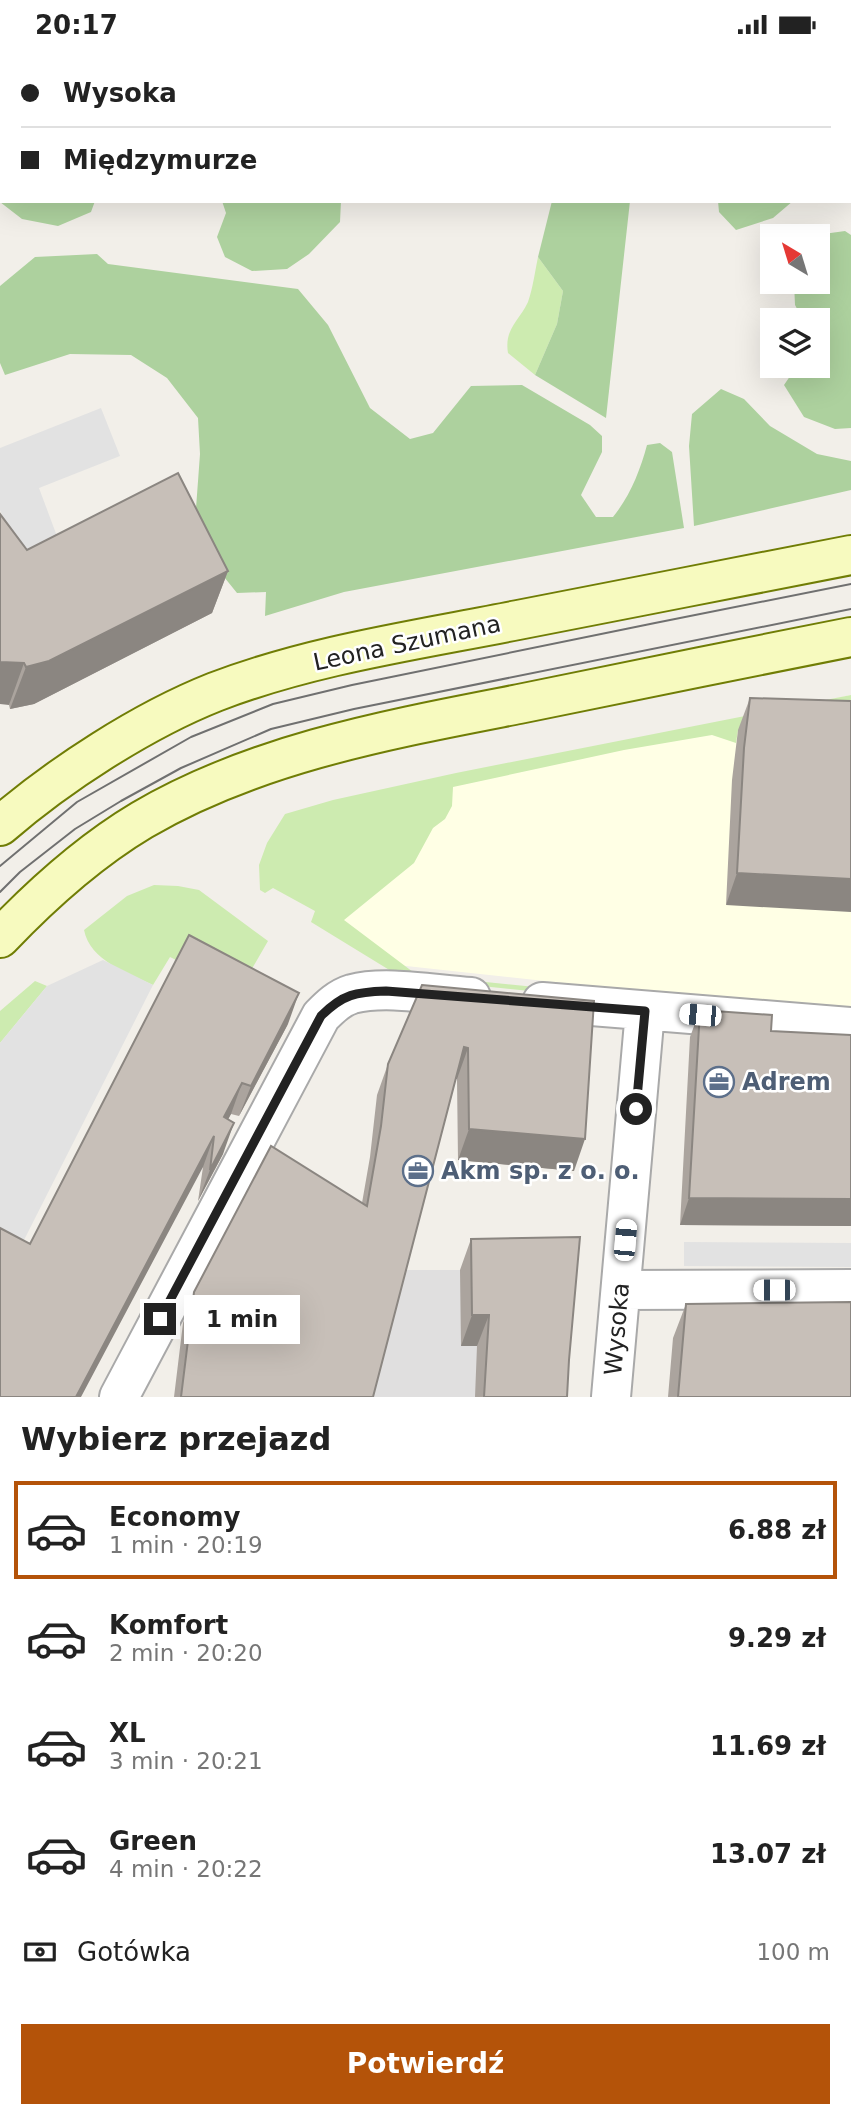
<!DOCTYPE html>
<html lang="pl">
<meta charset="utf-8">
<style>
body{margin:0;font-family:"DejaVu Sans",sans-serif;background:#f2f2f2;color:#222;height:100vh;display:flex;flex-direction:column;font-size:26px;white-space:nowrap}
*{box-sizing:border-box;margin:0}
p{font-size:23px;color:#767676}
.icon{flex:none;width:38px;height:38px;fill:none;stroke:currentColor;stroke-width:2;stroke-linecap:round;stroke-linejoin:round}
.map{position:relative;height:1348px;overflow:hidden}
.panel{display:flex;flex-direction:column;background:#fff;flex:1}
.panel>*{flex:none}
.guide{position:absolute;left:0px;top:0px;width:852px;height:154px;box-shadow:0 7px 28px #0002;display:grid;align-content:center;height:154px;padding:0 21px;background:#fff}
.needle{width:46px;rotate:322deg}
.controls{position:absolute;left:760px;top:175px;display:grid;gap:14px}
.controls a{display:grid;place-items:center;width:70px;height:70px;border-radius:0px;background:#fff;box-shadow:0 7px 28px #0002;font-size:35px}
.end{position:absolute;width:32px;height:32px;margin:-16px;border:9px solid #222;background:#fff;box-shadow:0 0 0 4px #fff}
.from{border-radius:50%}
.bubble{position:absolute;height:49px;border-radius:0px;background:#fff;box-shadow:0 7px 28px #0002;font-size:23px;font-weight:700;line-height:49px;text-align:center}
.car{position:absolute;width:21px;height:42px;margin:-21px -10px;border-radius:9px;box-shadow:0 0 5px 2px #0007;background:linear-gradient(#fff 24%,#345 0 40%,#fff 0 76%,#345 0 86%,#fff 0)}
.guide b{display:flex;align-items:center;gap:24px;height:66px;font-size:26px}
.guide b+b{border-top:2px solid #e0e0e0}
.guide i{width:18px;height:18px;background:#222}
ul{padding:0;list-style:none}
li{display:flex;align-items:center;gap:21px;height:98px;margin:0 14px 10px;padding:0 7px;border:4px solid transparent;border-radius:0px}
li div{flex:1}
li b{display:block;font-size:26px}
li em{font-style:normal;font-weight:700}
li.current{border-color:#b45309}
li>.icon{width:63px;height:63px;stroke-width:1.5}
h2{padding:0 21px;font-size:32px;line-height:84px}
.pay{display:flex;align-items:center;gap:18px;height:77px;padding:0 21px;font-size:26px}
.pay p{margin-inline-start:auto}
.cta{display:flex;gap:14px;margin-top:auto;padding:14px 21px}
.cta a{flex:1;height:80px;border-radius:0px;background:#b45309;color:#fff;font-size:28px;font-weight:700;line-height:80px;text-align:center}
.status{display:flex;justify-content:space-between;align-items:center;height:49px;padding:0 35px;background:#fff;direction:ltr}
.status svg{height:19px;fill:currentColor}
.map>svg:first-child{display:block}
.residential{fill:#e0dfdf}
.education{fill:#ffffe5}
.grass{fill:#cdebb0}
.forest{fill:#add19e}
.parking{fill:#e2e2e2}
.lines{fill:none;stroke-linecap:round;stroke-linejoin:round}
.street-casing{stroke:#a9a9a9;stroke-width:42}
.secondary-casing{stroke:#707d05;stroke-width:42}
.street{stroke:#fff;stroke-width:38}
.secondary{stroke:#f7fabf;stroke-width:38}
.tram{stroke:#707070;stroke-width:2}
.wall{fill:#aba49e}
.shaded-wall{fill:#8b8681}
.building{fill:#c7bfb8;stroke:#8b8681;stroke-width:2}
.route{stroke:#222;stroke-width:9}
.labels{text-anchor:middle;dominant-baseline:central;stroke-width:5;stroke-linejoin:round;paint-order:stroke}
.street-label{font-size:24px;fill:#222;stroke:#fff}
.service-label{font-size:24px;font-weight:bold;fill:#4e5e75;stroke:#fff;text-anchor:start}
</style>
<div class="status"><b>20:17</b><svg viewBox="0 0 49 12"><path d="M0 12V9h3v3zM5 12V6h3v6zM10 12V3h3v9zM15 12V0h3v12zM26 1h20v11H26zM47 4h2v5h-2z"/></svg></div>
<div class="map">
<svg width="851" height="1348" viewBox="0 0 851 1348">
<rect width="100%" height="100%" fill="#f2efe9"/>
<path class="residential" d="M 391,1221 L 485,1221 L 558,1348 L 344,1348 Z"/>
<path class="education" d="M 851,646 L 851,958 L 619,940 L 397,916 L 344,872 L 291,767 Z"/>
<path class="grass" d="M 538,208 L 563,242 L 557,275 L 535,326 L 508,304 C 504,280 519,272 528,253 C 533,239 535,222 538,208 Z
M 851,646 L 851,685 L 738,681 L 736,694 L 712,686 L 624,701 L 453,738 L 452,757 L 445,770 L 433,779 L 414,814 L 344,871 L 417,926 L 615,946 L 615,951 L 415,930 L 391,922 L 311,873 L 315,862 L 273,839 L 265,844 L 260,841 L 259,816 L 267,794 L 285,765 L 333,751 L 456,724 Z
M 154,836 L 178,837 L 199,841 L 268,892 L 239,942 L 170,908 L 153,936 C 128,924 90,912 84,881 L 127,847 Z
M 35,932 L 47,937 L 0,994 L 0,962 Z"/>
<path class="forest" d="M 2,76 L 2,152 L 95,152 L 91,163 L 58,177 L 22,170 L 0,153 Z
M 222,152 L 341,152 L 340,173 L 309,205 L 287,220 L 252,222 L 225,208 L 217,188 L 226,164 Z
M 552,152 L 630,152 L 606,369 L 535,326 L 557,275 L 563,242 L 538,208 Z
M 718,152 L 793,152 L 773,169 L 736,181 L 719,163 Z
M 845,182 L 851,186 L 851,379 L 835,380 L 804,368 L 784,336 L 797,317 L 817,317 L 817,271 L 803,271 L 795,256 L 794,233 L 817,233 L 816,186 Z
M 97,205 L 108,215 L 298,240 L 328,276 L 370,359 L 410,390 L 433,384 L 471,337 L 522,336 L 590,376 L 602,387 L 602,403 L 581,446 L 596,468 L 613,468 C 630,447 640,422 647,396 L 660,394 L 672,403 L 684,479 L 344,543 L 265,567 L 266,543 L 237,544 L 216,518 L 195,473 L 200,405 L 198,369 L 167,329 L 131,306 L 70,305 L 5,326 L 0,314 L 0,237 L 35,208 Z
M 721,340 L 744,350 L 770,377 L 817,405 L 851,412 L 851,441 L 694,477 L 689,397 L 692,365 Z"/>
<path class="parking" d="M 101,359 L 120,407 L 39,439 L 64,506 L 24,521 L 0,461 L 0,399 Z
M 103,911 L 153,936 L 23,1193 L 0,1183 L 0,994 L 47,937 Z
M 684,1193 L 851,1194 L 851,1218 L 684,1217 Z"/>
<g class="lines">
<g class="street-casing">
<path id="street" d="M 542,953 L 851,978
M 621,1241 L 851,1240
M 119,1348 L 321,967 C 330,958 339,949 352,945 C 386,936 436,946 471,948
M 611,1348 L 645,962"/>
</g>
<g class="secondary-casing">
<path id="secondary" d="M 0,777 C 59,726 142,672 215,643 C 311,606 417,591 518,571 C 629,549 740,528 851,506
M 0,889 C 42,845 90,802 142,771 C 256,704 391,680 519,655 C 630,632 740,610 851,588"/>
</g>
<use href="#street" class="street"/>
<use href="#secondary" class="secondary"/>
<path class="tram" d="M 0,817 L 77,753 L 191,688 L 273,655 L 352,636 L 655,574 L 851,535
M 0,843 L 20,823 L 75,780 L 121,752 L 181,719 L 271,680 L 354,660 L 851,560"/>
</g>
<path class="wall" d="M 27,501 L 228,522 L 212,564 L 34,655 L 10,660 L 9,656 Z
M 750,649 L 851,652 L 726,856 L 732,731 L 738,681 Z
M 422,936 L 574,1122 L 458,1111 L 457,1030 L 456,1030 L 373,1348 L 174,1348 L 183,1274 L 194,1243 L 362,1154 L 370,1108 L 377,1046 L 388,1015 Z
M 700,961 L 771,982 L 851,986 L 851,1177 L 680,1176 L 690,988 Z
M 288,975 L 239,1067 L 231,1065 L 228,1070 L 223,1105 L 198,1152 L 203,1118 L 30,1195 Z
M 471,1190 L 569,1311 L 567,1348 L 475,1348 L 477,1297 L 461,1297 L 460,1221 Z
M 686,1255 L 851,1348 L 668,1348 L 673,1289 Z"/>
<path class="shaded-wall" d="M 228,522 L 212,564 L 34,655 L 10,660 L 26,618 Z
M 0,613 L 24,614 L 9,656 L 0,655 Z
M 737,824 L 851,830 L 851,863 L 726,856 Z
M 299,944 L 288,975 L 239,1067 L 251,1037 Z
M 464,998 L 468,999 L 457,1030 L 452,1029 Z
M 242,1034 L 231,1065 L 213,1099 L 224,1068 Z
M 234,1074 L 223,1105 L 198,1152 L 210,1121 Z
M 469,1080 L 585,1090 L 574,1122 L 458,1111 Z
M 214,1087 L 203,1118 L 81,1348 L 76,1348 Z
M 689,1149 L 851,1150 L 851,1177 L 680,1176 Z
M 472,1266 L 489,1266 L 477,1297 L 461,1297 Z"/>
<path class="building" d="M 850,7 L 851,7 L 851,53 L 850,53 Z
M 178,424 L 228,522 L 49,612 L 26,618 L 24,614 L 0,613 L 0,465 L 27,501 Z
M 750,649 L 851,652 L 851,830 L 737,824 L 744,699 Z
M 189,886 L 299,944 L 251,1037 L 242,1034 L 224,1068 L 234,1074 L 210,1121 L 214,1087 L 76,1348 L 0,1348 L 0,1179 L 30,1195 Z
M 422,936 L 594,952 L 585,1090 L 469,1080 L 468,999 L 464,998 L 373,1348 L 181,1348 L 194,1243 L 271,1097 L 367,1157 L 381,1077 L 388,1015 Z
M 700,961 L 772,966 L 771,982 L 851,986 L 851,1150 L 689,1149 Z
M 580,1188 L 569,1311 L 567,1348 L 484,1348 L 489,1266 L 472,1266 L 471,1190 Z
M 851,1253 L 851,1348 L 678,1348 L 686,1255 Z"/>
<g class="lines">
<path class="route" d="M 160,1270 L 321,967 C 343,945 356,943 386,942 L 645,962 L 636,1060"/>
</g>
<defs>
<g id="office-ring" transform="scale(1.575)"><circle r="9.5" fill="#fff" stroke="#5c6f8a" stroke-width="1.5"/><path d="M-6-3h4V-5.5h4V-3h4V5H-6ZM-1-4.5V-3h2v-1.5ZM-6 0V1H6V0Z" fill="#5c6f8a"/></g>
</defs>
<g fill-rule="evenodd">
<use href="#office-ring" x="719" y="1033"/>
<use href="#office-ring" x="418" y="1122"/>
</g>
<g class="labels">
<g class="street-label">
<text transform="translate(407 594) rotate(-12)">Leona Szumana</text>
<text transform="translate(617 1280) rotate(-85)">Wysoka</text>
</g>
<g class="service-label">
<text x="742" y="1033">Adrem</text>
<text x="441" y="1122">Akm sp. z o. o.</text>
</g>
</g>
</svg>
<div class="controls">
<a><svg class="needle" viewBox="-14 -14 28 28"><path d="M0-13l5 13h-10z" fill="#e53935"/><path d="M0 13l5-13h-10z" fill="#767676"/></svg></a>
<a><svg class="icon" aria-label="layers" viewBox="0 0 24 24"><path d="M12 4l9 5-9 5-9-5zM3 14l9 5 9-5"/></svg></a>
</div>
<i class="end from" style="left:636px;top:1060px"></i>
<i class="end" style="left:160px;top:1270px"></i>
<div class="bubble" style="left:184px;top:1246px;width:116px">1 min</div>
<i class="car" style="left:700px;top:966px;rotate:275deg"></i>
<i class="car" style="left:625px;top:1191px;rotate:5deg"></i>
<i class="car" style="left:774px;top:1241px;rotate:270deg"></i>
<div class="guide">
<b><i class="from"></i>Wysoka</b>
<b><i></i>Międzymurze</b>
</div>
</div>
<section class="panel">
<h2>Wybierz przejazd</h2>
<ul>
<li class="current"><svg class="icon" aria-label="car" viewBox="0 0 24 24"><path d="M5 17H2v-5l4-1 3-4h7l3 4 3 1v5h-3M9 17h6M6 11h13"/><circle cx="7" cy="17" r="2"/><circle cx="17" cy="17" r="2"/></svg><div><b>Economy</b><p>1 min · 20:19</p></div><em>6.88 zł</em></li>
<li><svg class="icon" aria-label="car" viewBox="0 0 24 24"><path d="M5 17H2v-5l4-1 3-4h7l3 4 3 1v5h-3M9 17h6M6 11h13"/><circle cx="7" cy="17" r="2"/><circle cx="17" cy="17" r="2"/></svg><div><b>Komfort</b><p>2 min · 20:20</p></div><em>9.29 zł</em></li>
<li><svg class="icon" aria-label="car" viewBox="0 0 24 24"><path d="M5 17H2v-5l4-1 3-4h7l3 4 3 1v5h-3M9 17h6M6 11h13"/><circle cx="7" cy="17" r="2"/><circle cx="17" cy="17" r="2"/></svg><div><b>XL</b><p>3 min · 20:21</p></div><em>11.69 zł</em></li>
<li><svg class="icon" aria-label="car" viewBox="0 0 24 24"><path d="M5 17H2v-5l4-1 3-4h7l3 4 3 1v5h-3M9 17h6M6 11h13"/><circle cx="7" cy="17" r="2"/><circle cx="17" cy="17" r="2"/></svg><div><b>Green</b><p>4 min · 20:22</p></div><em>13.07 zł</em></li>
</ul>
<div class="pay"><svg class="icon" aria-label="cash" viewBox="0 0 24 24"><path d="M3 7h18v10H3z"/><circle cx="12" cy="12" r="2"/></svg>Gotówka<p>100 m</p></div>
<div class="cta"><a>Potwierdź</a></div>
</section>
